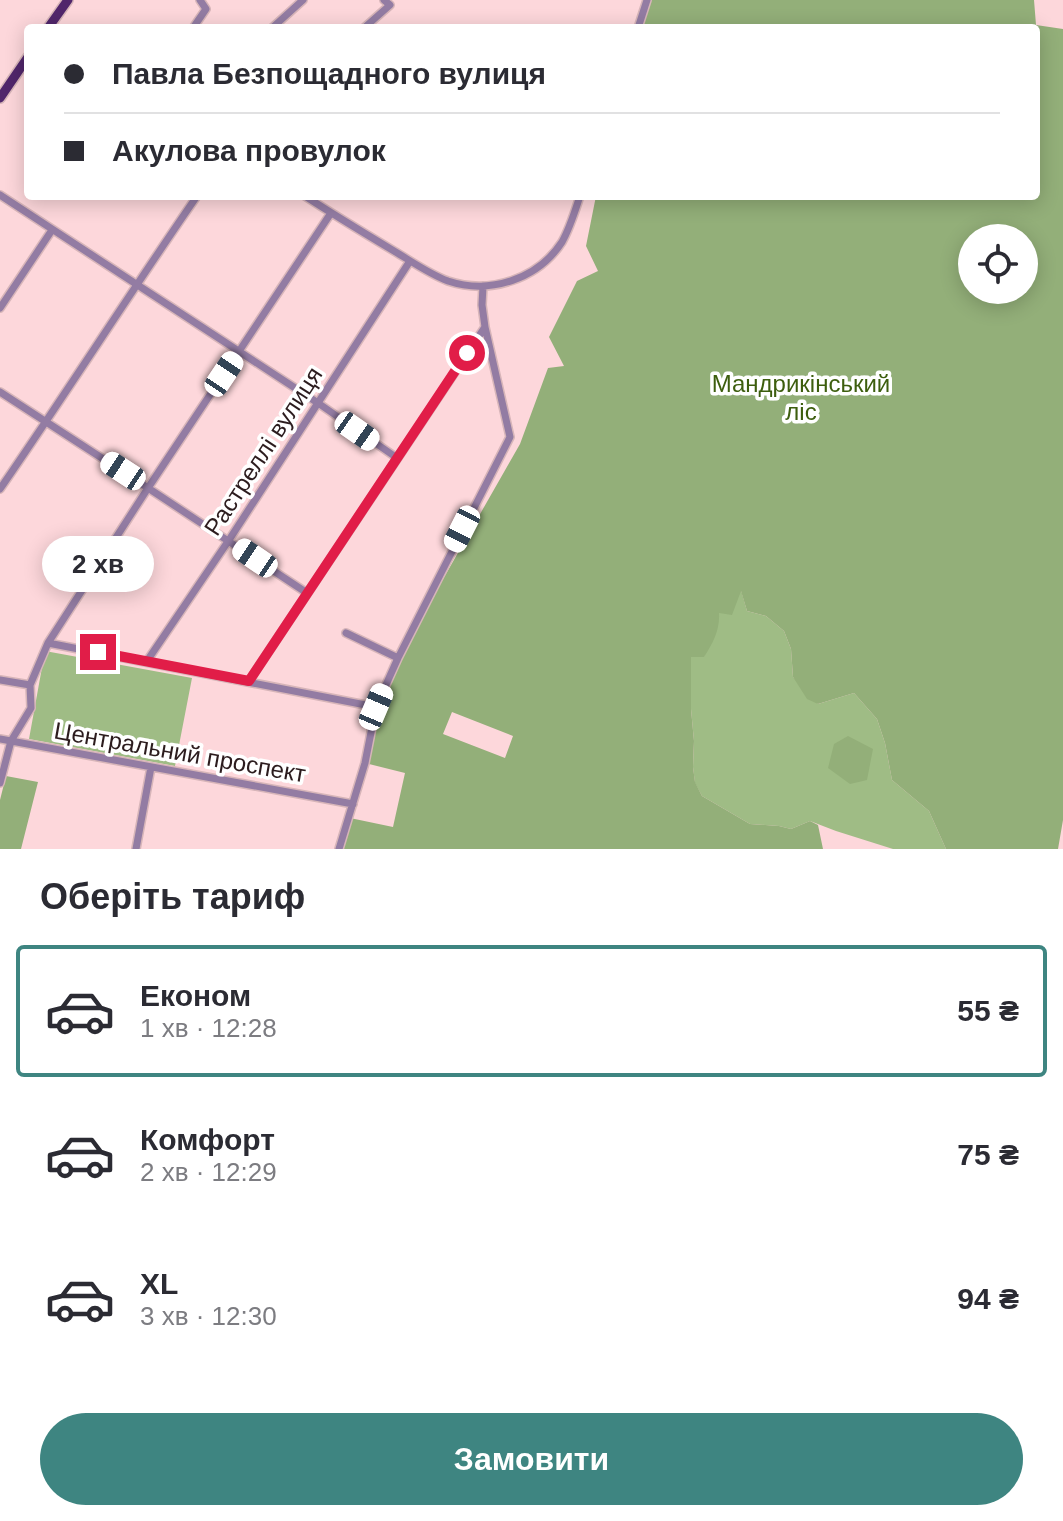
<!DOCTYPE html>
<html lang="uk">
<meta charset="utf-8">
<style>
body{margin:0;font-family:Arial,sans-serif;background:#f7f7f7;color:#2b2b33;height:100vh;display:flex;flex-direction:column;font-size:30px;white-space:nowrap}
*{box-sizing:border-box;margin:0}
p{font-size:26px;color:#7c7c81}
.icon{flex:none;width:44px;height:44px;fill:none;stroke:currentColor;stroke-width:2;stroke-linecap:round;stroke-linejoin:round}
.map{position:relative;height:849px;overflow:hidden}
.panel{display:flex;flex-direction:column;background:#fff;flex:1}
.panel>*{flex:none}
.top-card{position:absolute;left:24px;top:24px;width:1016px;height:176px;border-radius:8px;box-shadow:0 4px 20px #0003;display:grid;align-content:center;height:176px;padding:0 40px;background:#fff}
.buttons{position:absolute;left:958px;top:224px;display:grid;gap:16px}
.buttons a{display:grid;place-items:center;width:80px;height:80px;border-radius:50%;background:#fff;box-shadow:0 4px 20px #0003;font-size:40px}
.end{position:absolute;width:36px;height:36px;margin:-18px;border:10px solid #e11d48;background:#fff;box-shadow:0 0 0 4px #fff}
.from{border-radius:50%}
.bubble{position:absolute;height:56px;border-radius:28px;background:#fff;box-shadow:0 4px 20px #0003;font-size:26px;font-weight:600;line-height:56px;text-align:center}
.car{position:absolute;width:24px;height:48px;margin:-24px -12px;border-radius:10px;box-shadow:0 0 6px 2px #0007;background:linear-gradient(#fff 24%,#345 0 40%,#fff 0 76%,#345 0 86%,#fff 0)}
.top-card b{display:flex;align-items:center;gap:28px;height:76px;font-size:30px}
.top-card b+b{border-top:2px solid #e1e1e2}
.top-card i{width:20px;height:20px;background:#2b2b33}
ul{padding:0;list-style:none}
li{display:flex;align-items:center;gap:24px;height:132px;margin:0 16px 12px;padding:0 24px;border:4px solid transparent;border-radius:8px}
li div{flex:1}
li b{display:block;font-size:30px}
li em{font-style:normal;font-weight:600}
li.current{border-color:#3e8581}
li>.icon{width:72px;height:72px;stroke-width:1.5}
h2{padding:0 40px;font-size:36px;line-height:96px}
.action{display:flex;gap:16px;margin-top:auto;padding:16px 40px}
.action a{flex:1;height:92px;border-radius:48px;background:#3e8581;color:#fff;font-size:32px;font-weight:600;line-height:92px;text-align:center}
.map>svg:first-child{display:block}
.green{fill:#9fbc85}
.forest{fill:#93af79;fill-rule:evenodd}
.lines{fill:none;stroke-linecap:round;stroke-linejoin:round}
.minor-casing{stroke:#d7b5b9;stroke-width:10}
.major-casing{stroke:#d7b5b9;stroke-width:12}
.minor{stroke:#937ca3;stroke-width:7}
.major{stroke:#51266b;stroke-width:9}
.route{stroke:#e11d48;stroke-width:10}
.labels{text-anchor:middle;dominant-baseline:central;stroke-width:7;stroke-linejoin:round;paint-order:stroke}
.park-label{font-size:24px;fill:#3d5e0e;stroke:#fff}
.street-label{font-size:24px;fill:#2c1c1e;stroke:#fff}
</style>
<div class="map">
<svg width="1063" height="849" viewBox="0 0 1063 849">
<rect width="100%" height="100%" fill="#fdd7db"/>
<path class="green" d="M 741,590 L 747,611 L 766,616 L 784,631 L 791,649 L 793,677 L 818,704 L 854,693 L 877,719 L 885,743 L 892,780 L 929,811 L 946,849 L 893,849 L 836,831 L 810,821 L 791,829 L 779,826 L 750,824 L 702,796 L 695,783 L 693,767 L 694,741 L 691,709 L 691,656 L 704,656 L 719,613 Z
M 45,651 L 192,678 L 175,766 L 29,739 Z"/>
<path class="forest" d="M 647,0 L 1034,0 L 1036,25 L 1063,29 L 1063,820 L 1058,849 L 946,849 L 929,811 L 892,780 L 885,743 L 877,719 L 854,693 L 818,704 L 807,699 L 793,677 L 791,649 L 784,631 L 766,616 L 747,611 L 741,591 L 732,615 L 719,613 C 720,630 713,643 704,657 L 691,657 L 691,709 L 694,741 L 693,767 L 695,782 L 702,796 L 750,824 L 779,826 L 791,829 L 810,821 L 818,825 L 823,849 L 340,849 L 350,818 L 393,827 L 405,773 L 365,763 L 371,727 L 398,658 L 520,444 L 548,368 L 564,366 L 549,337 L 577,281 L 598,271 L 586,246 L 596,196 L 1036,196 L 1036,28 L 638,28 ZM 972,238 L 1024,238 L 1024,290 L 972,290 ZM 452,712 L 513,736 L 505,758 L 443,734 Z
M 848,736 L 873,749 L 867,780 L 850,784 L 828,768 L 834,744 Z
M 6,776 L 38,782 L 21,849 L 0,849 L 0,800 Z"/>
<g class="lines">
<g class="minor-casing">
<path id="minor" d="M 193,28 L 206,9 L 200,0
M 272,28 L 303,0
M 364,28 L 390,5 L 384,0
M 638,28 L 647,0
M 0,195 L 318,403 L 397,458
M 305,196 C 334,215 364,233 394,251 C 411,261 429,274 448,281 C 490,295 538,279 562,242 C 570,228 575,211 580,196
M 0,308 L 52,230
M 0,392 L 148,488 L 307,593
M 0,489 C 67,392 130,293 197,196
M 346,633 L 398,658
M 48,643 L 376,707
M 147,661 L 229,540 L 410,261
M 0,680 L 30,685
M 249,681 L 485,327 L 482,305 L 483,286
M 0,739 L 353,804
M 0,783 L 11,741 L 31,708 L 30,685 L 48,643 L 148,488 L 331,213
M 136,849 L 151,767
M 339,849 L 365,763 L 376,707 L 398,658 L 510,437 L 485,327"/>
</g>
<g class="major-casing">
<path id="major" d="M 48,28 L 68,0
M 0,98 L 28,57"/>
</g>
<use href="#minor" class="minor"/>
<use href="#major" class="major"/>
</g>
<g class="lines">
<path class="route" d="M 98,652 L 249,681 L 467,353"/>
</g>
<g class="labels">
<g class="park-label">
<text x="801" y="383">Мандрикінський<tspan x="801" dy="28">ліс</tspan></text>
</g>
<g class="street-label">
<text transform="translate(263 451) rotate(-57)">Растреллі вулиця</text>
<text transform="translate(180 752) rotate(10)">Центральний проспект</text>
</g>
</g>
</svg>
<div class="buttons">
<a><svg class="icon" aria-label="locate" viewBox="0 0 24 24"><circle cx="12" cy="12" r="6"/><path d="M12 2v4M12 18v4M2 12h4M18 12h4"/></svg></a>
</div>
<i class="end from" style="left:467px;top:353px"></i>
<i class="end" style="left:98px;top:652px"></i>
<div class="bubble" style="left:42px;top:536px;width:112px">2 хв</div>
<i class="car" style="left:224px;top:374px;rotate:34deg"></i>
<i class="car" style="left:357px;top:431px;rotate:125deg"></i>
<i class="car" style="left:123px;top:471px;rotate:303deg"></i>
<i class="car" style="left:462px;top:529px;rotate:207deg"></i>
<i class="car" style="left:255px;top:558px;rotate:304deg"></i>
<i class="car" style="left:376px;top:707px;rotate:23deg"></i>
<div class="top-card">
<b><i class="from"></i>Павла Безпощадного вулиця</b>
<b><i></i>Акулова провулок</b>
</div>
</div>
<section class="panel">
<h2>Оберіть тариф</h2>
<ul>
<li class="current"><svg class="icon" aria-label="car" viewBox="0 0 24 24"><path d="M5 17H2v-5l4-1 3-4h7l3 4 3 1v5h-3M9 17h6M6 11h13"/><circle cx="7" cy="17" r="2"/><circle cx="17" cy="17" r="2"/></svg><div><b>Економ</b><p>1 хв · 12:28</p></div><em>55 ₴</em></li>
<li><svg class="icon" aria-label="car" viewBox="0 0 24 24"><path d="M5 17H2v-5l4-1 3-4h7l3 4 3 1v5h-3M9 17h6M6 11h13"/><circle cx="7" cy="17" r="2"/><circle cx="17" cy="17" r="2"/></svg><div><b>Комфорт</b><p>2 хв · 12:29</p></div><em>75 ₴</em></li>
<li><svg class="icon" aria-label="car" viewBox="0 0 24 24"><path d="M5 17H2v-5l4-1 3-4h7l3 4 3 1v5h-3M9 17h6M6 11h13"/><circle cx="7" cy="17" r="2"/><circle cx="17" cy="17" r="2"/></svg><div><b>XL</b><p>3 хв · 12:30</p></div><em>94 ₴</em></li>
</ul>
<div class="action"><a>Замовити</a></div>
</section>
